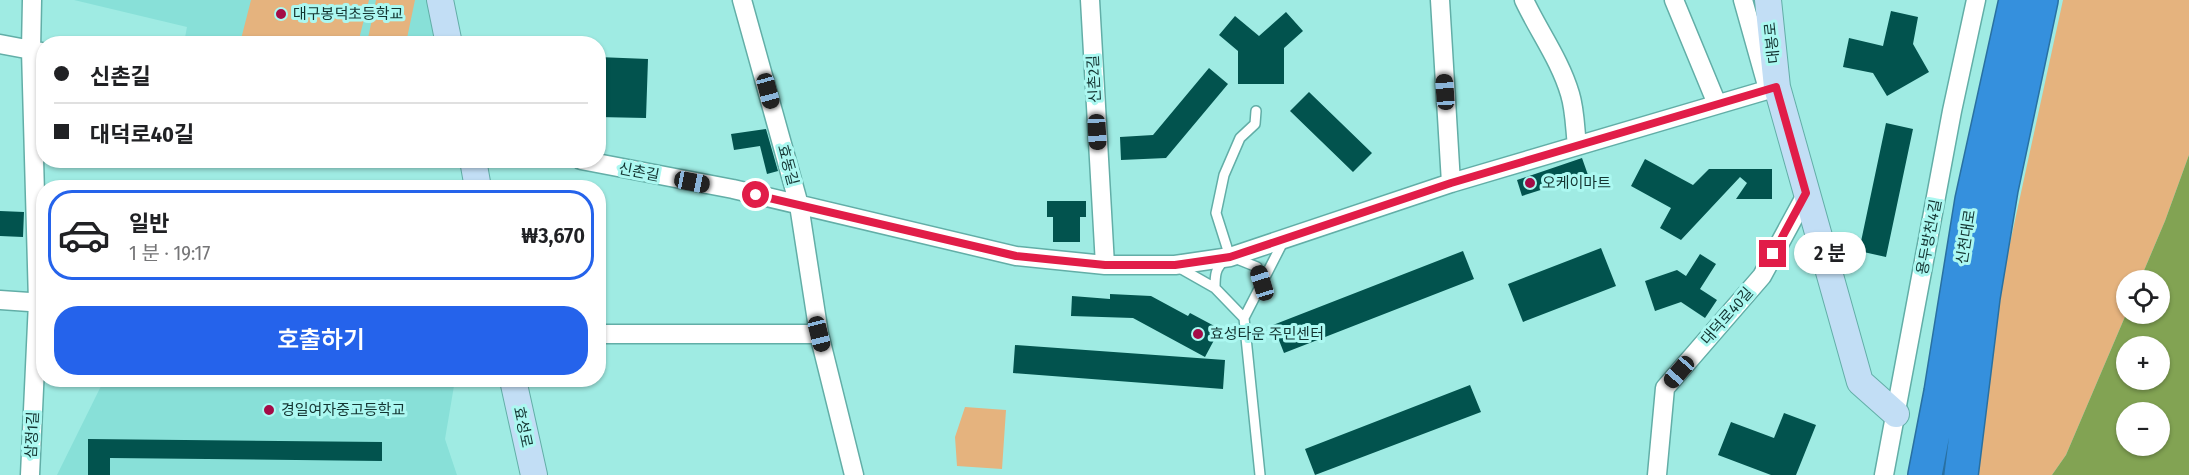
<!DOCTYPE html>
<html lang="ko">
<meta charset="utf-8">
<style>
body{margin:0;font-family:"Fira Sans Condensed","Noto Sans KR",sans-serif;background:#f2f2f2;color:#202124;height:100vh;display:flex;flex-direction:column;font-size:22px;white-space:nowrap}
*{box-sizing:border-box;margin:0}
p{font-size:20px;color:#757577}
.icon{flex:none;width:33px;height:33px;fill:none;stroke:currentColor;stroke-width:2;stroke-linecap:round;stroke-linejoin:round}
.map{position:relative;flex:1;overflow:hidden}
.sheet{position:absolute;left:36px;top:180px;width:570px;height:207px;display:flex;flex-direction:column;background:#fff;border-radius:24px;box-shadow:0 2px 4px #0004}
.sheet>*{flex:none}
.guide{position:absolute;left:36px;top:36px;width:570px;height:132px;border-radius:24px;box-shadow:0 2px 4px #0004;display:grid;align-content:center;height:132px;padding:0 18px;background:#fff}
.tools{position:absolute;left:2116px;top:270px;display:grid;gap:12px}
.tools a{display:grid;place-items:center;width:54px;height:54px;border-radius:50%;background:#fff;box-shadow:0 2px 4px #0004;font-size:30px}
.end{position:absolute;width:27px;height:27px;margin:-14px;border:8px solid #e11d48;background:#fff;box-shadow:0 0 0 3px #fff}
.from{border-radius:50%}
.bubble{position:absolute;height:42px;border-radius:21px;background:#fff;box-shadow:0 2px 4px #0004;font-size:20px;font-weight:600;line-height:42px;text-align:center}
.car{position:absolute;width:18px;height:36px;margin:-18px -9px;border-radius:8px;box-shadow:0 0 4px 2px #0007;background:linear-gradient(#222 24%,#8ab4d8 0 40%,#222 0 76%,#8ab4d8 0 86%,#222 0)}
.guide b{display:flex;align-items:center;gap:21px;height:57px;font-size:22px}
.guide b+b{border-top:2px solid #e0e0e0}
.guide i{width:15px;height:15px;background:#202124}
ul{padding:10px 0 0;list-style:none}
li{display:flex;align-items:center;gap:18px;height:90px;margin:0 12px 9px;padding:0 6px;border:3px solid transparent;border-radius:24px}
li div{flex:1}
li b{display:block;font-size:22px}
li em{font-style:normal;font-weight:600}
li.current{border-color:#2563eb}
li>.icon{width:54px;height:54px;stroke-width:1.5}
.cta{display:flex;gap:12px;margin-top:auto;padding:12px 18px}
.cta a{flex:1;height:69px;border-radius:24px;background:#2563eb;color:#fff;font-size:24px;font-weight:600;line-height:69px;text-align:center}
.map>svg:first-child{display:block}
.built{fill:#88e0d8}
.green{fill:#e5b37e}
.water{fill:#82a353;fill-rule:evenodd}
.building{fill:#02534e}
.lines{fill:none;stroke-linecap:round;stroke-linejoin:round}
.lane-casing{stroke:#62aea7;stroke-width:12}
.street-casing{stroke:#62aea7;stroke-width:21}
.secondary-casing{stroke:#62aea7;stroke-width:28}
.highway-casing{stroke:#2970a1;stroke-width:36}
.lane{stroke:#fff;stroke-width:9}
.street{stroke:#fff;stroke-width:18}
.secondary{stroke:#c2def5;stroke-width:26}
.highway{stroke:#3590dd;stroke-width:33}
.route{stroke:#e11d48;stroke-width:8}
.poi-dot{fill:#a40b46;stroke:#acf8f1;stroke-width:2}
.labels{text-anchor:middle;dominant-baseline:central;stroke-width:6;stroke-linejoin:round;paint-order:stroke}
.poi-label{font-size:15px;fill:#133431;stroke:#acf8f1;text-anchor:start}
.street-label{font-size:15px;fill:#133431;stroke:#acf8f1}
</style>
<div class="map">
<svg width="2189" height="475" viewBox="0 0 2189 475">
<rect width="100%" height="100%" fill="#9febe3"/>
<path class="built" d="M 74,0 L 428,0 L 437,43 L 184,43 L 187,27 Z
M 109,380 L 455,380 L 445,439 L 457,475 L 57,475 L 103,382 Z"/>
<path class="green" d="M 251,0 L 369,0 L 358,43 L 240,43 Z
M 376,0 L 415,0 L 406,43 L 367,43 Z
M 2063,0 L 2189,0 L 2189,155 L 2165,221 L 2140,280 L 2127,280 L 2127,312 L 2066,455 L 2052,475 L 1962,475 L 2007,257 Z
M 965,407 L 1006,410 L 1002,469 L 957,466 L 955,437 Z"/>
<path class="water" d="M 2189,155 L 2189,475 L 2052,475 L 2066,455 L 2127,312 L 2127,314 L 2160,314 L 2160,280 L 2140,280 L 2165,221 ZM 2127,346 L 2160,346 L 2160,380 L 2127,380 ZM 2127,412 L 2160,412 L 2160,446 L 2127,446 Z"/>
<path class="building" d="M 1891,11 L 1918,17 L 1913,44 L 1929,72 L 1887,96 L 1873,73 L 1843,67 L 1849,38 L 1883,46 Z
M 1286,12 L 1303,31 L 1284,48 L 1284,84 L 1238,84 L 1238,51 L 1219,35 L 1235,16 L 1259,36 Z
M 598,57 L 648,59 L 646,118 L 598,117 Z
M 1209,68 L 1228,84 L 1166,158 L 1121,160 L 1120,137 L 1153,135 Z
M 1309,92 L 1372,153 L 1353,172 L 1290,111 Z
M 1886,123 L 1913,129 L 1886,257 L 1859,251 Z
M 766,129 L 778,171 L 767,174 L 760,146 L 734,150 L 731,134 Z
M 1582,158 L 1588,175 L 1522,196 L 1517,180 Z
M 1645,159 L 1693,185 L 1709,169 L 1772,169 L 1772,199 L 1736,199 L 1747,183 L 1740,177 L 1681,240 L 1660,228 L 1671,208 L 1631,186 Z
M 1047,201 L 1086,201 L 1086,217 L 1080,217 L 1080,242 L 1053,242 L 1053,217 L 1047,217 Z
M 0,211 L 24,212 L 23,237 L 0,236 Z
M 1601,248 L 1616,286 L 1523,322 L 1508,284 Z
M 1463,251 L 1474,279 L 1284,353 L 1273,325 Z
M 1700,254 L 1716,264 L 1700,289 L 1717,300 L 1705,318 L 1681,302 L 1655,311 L 1645,281 L 1677,270 L 1686,276 Z
M 1110,294 L 1151,296 L 1188,316 L 1190,313 L 1220,329 L 1205,357 L 1133,318 L 1071,316 L 1072,296 L 1110,299 Z
M 1015,345 L 1225,360 L 1223,389 L 1013,373 Z
M 1470,385 L 1481,412 L 1315,475 L 1305,449 Z
M 1784,413 L 1816,425 L 1796,475 L 1771,475 L 1718,455 L 1731,422 L 1774,438 Z
M 88,439 L 382,442 L 382,461 L 110,458 L 110,475 L 88,475 Z"/>
<g class="lines">
<g class="lane-casing">
<path id="lane" d="M 1230,257 L 1216,213 L 1224,175 L 1240,138 L 1255,124 L 1256,111
M 1232,257 L 1257,267 L 1262,283
M 1178,267 L 1215,288 L 1244,318
M 1215,288 C 1215,276 1215,268 1225,260
M 1260,475 L 1244,318 L 1284,240"/>
</g>
<g class="street-casing">
<path id="street" d="M 742,0 L 799,205 L 819,334 L 854,475
M 1090,0 L 1105,265
M 1440,0 L 1451,183
M 1524,0 C 1539,32 1560,60 1570,94 C 1575,110 1575,129 1577,146
M 1674,0 L 1717,104
M 1743,0 L 1768,89
M 0,44 L 42,52
M 581,160 L 733,189 L 1016,256 L 1105,265 L 1175,265 L 1230,257 L 1451,183 L 1777,87
M 0,300 L 44,303
M 598,334 L 819,334
M 30,475 L 38,302 L 31,50 L 32,0
M 1657,475 L 1665,388 L 1762,276 L 1807,193
M 1884,475 L 1952,111 L 1976,0"/>
</g>
<g class="secondary-casing">
<path id="secondary" d="M 440,0 L 449,44
M 1768,0 L 1777,87 L 1860,382 L 1896,414
M 473,160 L 478,188
M 513,380 L 534,475"/>
</g>
<g class="highway-casing">
<path id="highway" d="M 1925,475 L 1941,392 L 1972,200 L 2016,0
M 1961,475 L 1983,297 L 2001,189 L 2041,0"/>
</g>
<use href="#lane" class="lane"/>
<use href="#street" class="street"/>
<use href="#secondary" class="secondary"/>
<use href="#highway" class="highway"/>
</g>
<g class="lines">
<path class="route" d="M 756,195 L 1016,256 L 1105,265 L 1175,265 L 1230,257 L 1451,183 L 1776,87 L 1806,193 L 1773,254"/>
</g>
<g class="poi-dot">
<circle cx="281" cy="14" r="6"/>
<circle cx="1530" cy="183" r="6"/>
<circle cx="1198" cy="334" r="6"/>
<circle cx="269" cy="410" r="6"/>
</g>
<g class="labels">
<g class="poi-label">
<text x="293" y="14">대구봉덕초등학교</text>
<text x="1542" y="183">오케이마트</text>
<text x="1210" y="334">효성타운 주민센터</text>
<text x="281" y="410">경일여자중고등학교</text>
</g>
<g class="street-label">
<text transform="translate(1772 43) rotate(-96)">대봉로</text>
<text transform="translate(1094 79) rotate(-93)">신촌2길</text>
<text transform="translate(788 165) rotate(75)">효동길</text>
<text transform="translate(639 172) rotate(11)">신촌길</text>
<text transform="translate(1929 237) rotate(-79)">용두방천4길</text>
<text transform="translate(1966 237) rotate(-81)">신천대로</text>
<text transform="translate(1727 316) rotate(-49)">대덕로40길</text>
<text transform="translate(523 427) rotate(78)">효성로</text>
<text transform="translate(32 435) rotate(-87)">삼정1길</text>
</g>
</g>
</svg>
<div class="tools">
<a><svg class="icon" aria-label="locate" viewBox="0 0 24 24"><circle cx="12" cy="12" r="6"/><path d="M12 2v4M12 18v4M2 12h4M18 12h4"/></svg></a>
<a>+</a>
<a>−</a>
</div>
<i class="end from" style="left:756px;top:195px"></i>
<i class="end" style="left:1773px;top:254px"></i>
<div class="bubble" style="left:1794px;top:232px;width:72px">2 분</div>
<i class="car" style="left:768px;top:91px;rotate:165deg"></i>
<i class="car" style="left:1445px;top:92px;rotate:356deg"></i>
<i class="car" style="left:1097px;top:132px;rotate:177deg"></i>
<i class="car" style="left:692px;top:182px;rotate:101deg"></i>
<i class="car" style="left:1262px;top:283px;rotate:343deg"></i>
<i class="car" style="left:819px;top:334px;rotate:166deg"></i>
<i class="car" style="left:1679px;top:372px;rotate:221deg"></i>
<div class="guide">
<b><i class="from"></i>신촌길</b>
<b><i></i>대덕로40길</b>
</div>
<section class="sheet">
<ul>
<li class="current"><svg class="icon" aria-label="car" viewBox="0 0 24 24"><path d="M5 17H2v-5l4-1 3-4h7l3 4 3 1v5h-3M9 17h6M6 11h13"/><circle cx="7" cy="17" r="2"/><circle cx="17" cy="17" r="2"/></svg><div><b>일반</b><p>1 분 · 19:17</p></div><em>₩3,670</em></li>
</ul>
<div class="cta"><a>호출하기</a></div>
</section>
</div>
